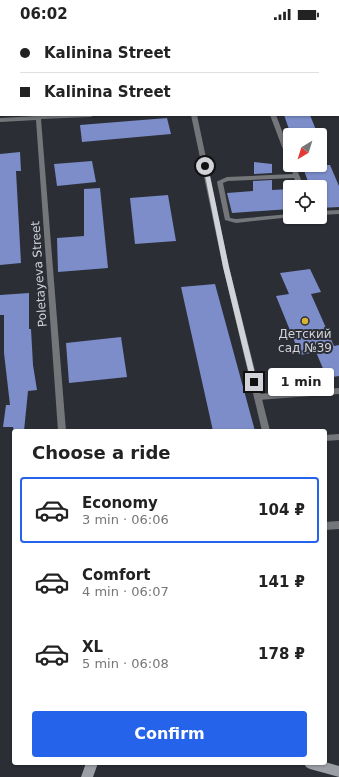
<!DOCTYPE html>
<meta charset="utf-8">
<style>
body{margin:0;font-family:"DejaVu Sans",sans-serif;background:#f2f2f2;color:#222;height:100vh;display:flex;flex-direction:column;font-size:15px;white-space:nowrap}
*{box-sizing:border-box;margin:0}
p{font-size:13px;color:#767676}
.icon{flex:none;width:22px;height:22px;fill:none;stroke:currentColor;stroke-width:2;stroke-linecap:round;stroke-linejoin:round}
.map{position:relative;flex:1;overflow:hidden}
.panel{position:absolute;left:12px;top:401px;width:315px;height:336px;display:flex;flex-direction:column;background:#fff;border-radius:4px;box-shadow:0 1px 3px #0004}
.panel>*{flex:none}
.top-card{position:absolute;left:0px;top:0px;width:339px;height:88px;box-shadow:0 1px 3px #0004;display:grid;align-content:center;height:88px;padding:0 20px;background:#fff}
.needle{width:26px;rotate:218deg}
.buttons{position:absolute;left:283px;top:100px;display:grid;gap:8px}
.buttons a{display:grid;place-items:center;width:44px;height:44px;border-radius:4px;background:#fff;box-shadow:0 1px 3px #0004;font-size:20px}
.end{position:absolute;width:18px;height:18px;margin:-9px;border:5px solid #d1d3d8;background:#111;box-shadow:0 0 0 2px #111}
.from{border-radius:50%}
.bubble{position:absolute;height:28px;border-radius:4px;background:#fff;box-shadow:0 1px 3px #0004;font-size:13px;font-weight:700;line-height:28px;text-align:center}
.top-card b{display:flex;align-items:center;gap:14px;height:38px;font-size:15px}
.top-card b+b{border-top:1px solid #e0e0e0}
.top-card i{width:10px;height:10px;background:#222}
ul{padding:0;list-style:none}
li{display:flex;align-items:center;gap:12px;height:66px;margin:0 8px 6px;padding:0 12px;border:2px solid transparent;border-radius:4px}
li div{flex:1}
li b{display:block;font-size:15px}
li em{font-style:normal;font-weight:700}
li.selected{border-color:#2563eb}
li>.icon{width:36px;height:36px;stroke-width:1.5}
h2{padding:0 20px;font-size:18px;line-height:48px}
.primary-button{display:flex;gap:8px;margin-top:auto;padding:8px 20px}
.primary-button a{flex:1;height:46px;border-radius:4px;background:#2563eb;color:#fff;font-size:16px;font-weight:700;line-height:46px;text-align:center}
.status{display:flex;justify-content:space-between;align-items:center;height:28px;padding:0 20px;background:#fff;direction:ltr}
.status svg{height:11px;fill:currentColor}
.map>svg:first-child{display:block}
.building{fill:#7c8dc9}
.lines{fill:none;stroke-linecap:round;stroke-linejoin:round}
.service{fill:#75767a;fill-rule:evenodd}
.minor{fill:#75767a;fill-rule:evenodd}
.secondary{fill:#9d9fa6;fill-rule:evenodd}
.route{fill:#d1d3d8}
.poi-dot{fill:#d9b334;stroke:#2b2e35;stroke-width:1.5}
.labels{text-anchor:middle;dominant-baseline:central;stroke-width:4;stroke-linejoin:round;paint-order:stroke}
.street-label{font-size:12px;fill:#d1d3d8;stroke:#2b2e35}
.poi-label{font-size:12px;fill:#d1d3d8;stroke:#2b2e35}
</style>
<div class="status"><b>06:02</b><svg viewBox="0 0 49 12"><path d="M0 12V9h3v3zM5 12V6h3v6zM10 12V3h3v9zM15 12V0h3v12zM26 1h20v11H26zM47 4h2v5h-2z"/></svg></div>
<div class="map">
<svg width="339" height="749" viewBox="0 0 339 749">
<rect width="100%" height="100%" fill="#2b2e35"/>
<path class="building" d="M 284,87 L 310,87 L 318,107 L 291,107 Z
M 167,90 L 171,106 L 82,114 L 80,97 Z
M 20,124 L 21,143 L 16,143 L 21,235 L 0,237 L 0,126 Z
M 92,133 L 96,154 L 57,158 L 54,136 Z
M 254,134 L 272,136 L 272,145 L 254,146 Z
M 302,137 L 330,137 L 339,158 L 339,179 L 320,180 L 320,159 L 310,159 Z
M 272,152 L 272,162 L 290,161 L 290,181 L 232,185 L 227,165 L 253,163 L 253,153 Z
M 100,160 L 108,240 L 58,244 L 57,210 L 84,208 L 84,161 Z
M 168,167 L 176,213 L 135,216 L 130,170 Z
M 310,241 L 321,264 L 311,266 L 334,318 L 339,317 L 339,348 L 327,350 L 316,324 L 300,327 L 276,268 L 289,266 L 280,245 Z
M 215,256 L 255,403 L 213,403 L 181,259 Z
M 29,265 L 29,301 L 31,301 L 33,337 L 37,362 L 28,363 L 24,403 L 14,404 L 13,399 L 3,399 L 6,377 L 10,377 L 4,325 L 4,287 L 0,287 L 0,267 Z
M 121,309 L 127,349 L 69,355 L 66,315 Z"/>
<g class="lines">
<path class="service" d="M 338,74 L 339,74 L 339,78 L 338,78 Z
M 270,87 L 276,87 L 290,124 L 290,134 L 287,132 Z
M 290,136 L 290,137 L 295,137 L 304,159 L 298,159 L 294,150 L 228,153 L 223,155 L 230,190 L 236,191 L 290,186 L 290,189 L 292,189 L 236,195 L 225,192 L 217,154 L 218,153 L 227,149 L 293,146 L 289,137 Z
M 339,360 L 339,366 L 258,372 L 255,371 L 254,369 L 255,367 L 258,366 Z
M 339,406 L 339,412 L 325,413 L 325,407 Z
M 339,493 L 339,501 L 325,502 L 325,494 Z"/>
<path class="minor" d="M 34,0 L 38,0 L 38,1 L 34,1 Z
M 169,0 L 174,0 L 174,1 L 169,1 Z
M 322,0 L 326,0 L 326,1 L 322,1 Z
M 338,81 L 339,82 L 339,88 L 337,87 L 338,87 Z
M 35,87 L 41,87 L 41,88 L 94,87 L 91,89 L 41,91 L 66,403 L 58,403 L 36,92 L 0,94 L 0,90 L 35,88 Z
M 191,87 L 197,87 L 229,239 L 270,403 L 262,403 L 223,239 Z
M 339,182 L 339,186 L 320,187 L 320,183 Z"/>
<path class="secondary" d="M 325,734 L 339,738 L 339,749 L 310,741 L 306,739 L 304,735 Z
M 86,735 L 98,735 L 93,749 L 81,749 Z"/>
</g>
<path class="route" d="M 203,137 L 208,138 L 229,239 L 257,354 L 254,357 L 251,354 L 223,239 Z"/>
<circle class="poi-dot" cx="305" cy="293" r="4"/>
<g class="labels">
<g class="street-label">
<text transform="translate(39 246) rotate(-94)">Poletayeva Street</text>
</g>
<g class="poi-label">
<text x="305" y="306">Детский<tspan x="305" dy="14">сад №39</tspan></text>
</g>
</g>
</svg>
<div class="buttons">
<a><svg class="needle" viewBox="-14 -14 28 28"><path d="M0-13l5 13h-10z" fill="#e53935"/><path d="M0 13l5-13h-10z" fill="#767676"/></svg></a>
<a><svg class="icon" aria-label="locate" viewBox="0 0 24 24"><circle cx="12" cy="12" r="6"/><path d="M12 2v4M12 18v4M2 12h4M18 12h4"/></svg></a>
</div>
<i class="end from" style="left:205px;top:138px"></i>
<i class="end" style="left:254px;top:354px"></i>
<div class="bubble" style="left:268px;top:340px;width:66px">1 min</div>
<div class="top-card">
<b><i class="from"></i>Kalinina Street</b>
<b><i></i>Kalinina Street</b>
</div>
<section class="panel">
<h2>Choose a ride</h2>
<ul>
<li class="selected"><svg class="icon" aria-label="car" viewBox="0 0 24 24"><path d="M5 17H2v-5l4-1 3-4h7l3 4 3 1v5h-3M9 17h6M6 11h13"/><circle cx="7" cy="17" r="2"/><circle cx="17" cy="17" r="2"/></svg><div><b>Economy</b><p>3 min · 06:06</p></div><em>104 ₽</em></li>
<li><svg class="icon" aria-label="car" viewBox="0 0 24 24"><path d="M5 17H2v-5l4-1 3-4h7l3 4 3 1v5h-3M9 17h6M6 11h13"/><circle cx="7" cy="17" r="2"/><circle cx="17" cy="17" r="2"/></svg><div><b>Comfort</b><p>4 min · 06:07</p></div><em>141 ₽</em></li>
<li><svg class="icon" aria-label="car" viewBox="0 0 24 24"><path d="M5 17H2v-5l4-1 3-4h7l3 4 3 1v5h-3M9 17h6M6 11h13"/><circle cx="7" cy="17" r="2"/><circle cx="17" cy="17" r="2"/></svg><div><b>XL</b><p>5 min · 06:08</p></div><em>178 ₽</em></li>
</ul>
<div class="primary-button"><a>Confirm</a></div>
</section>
</div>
